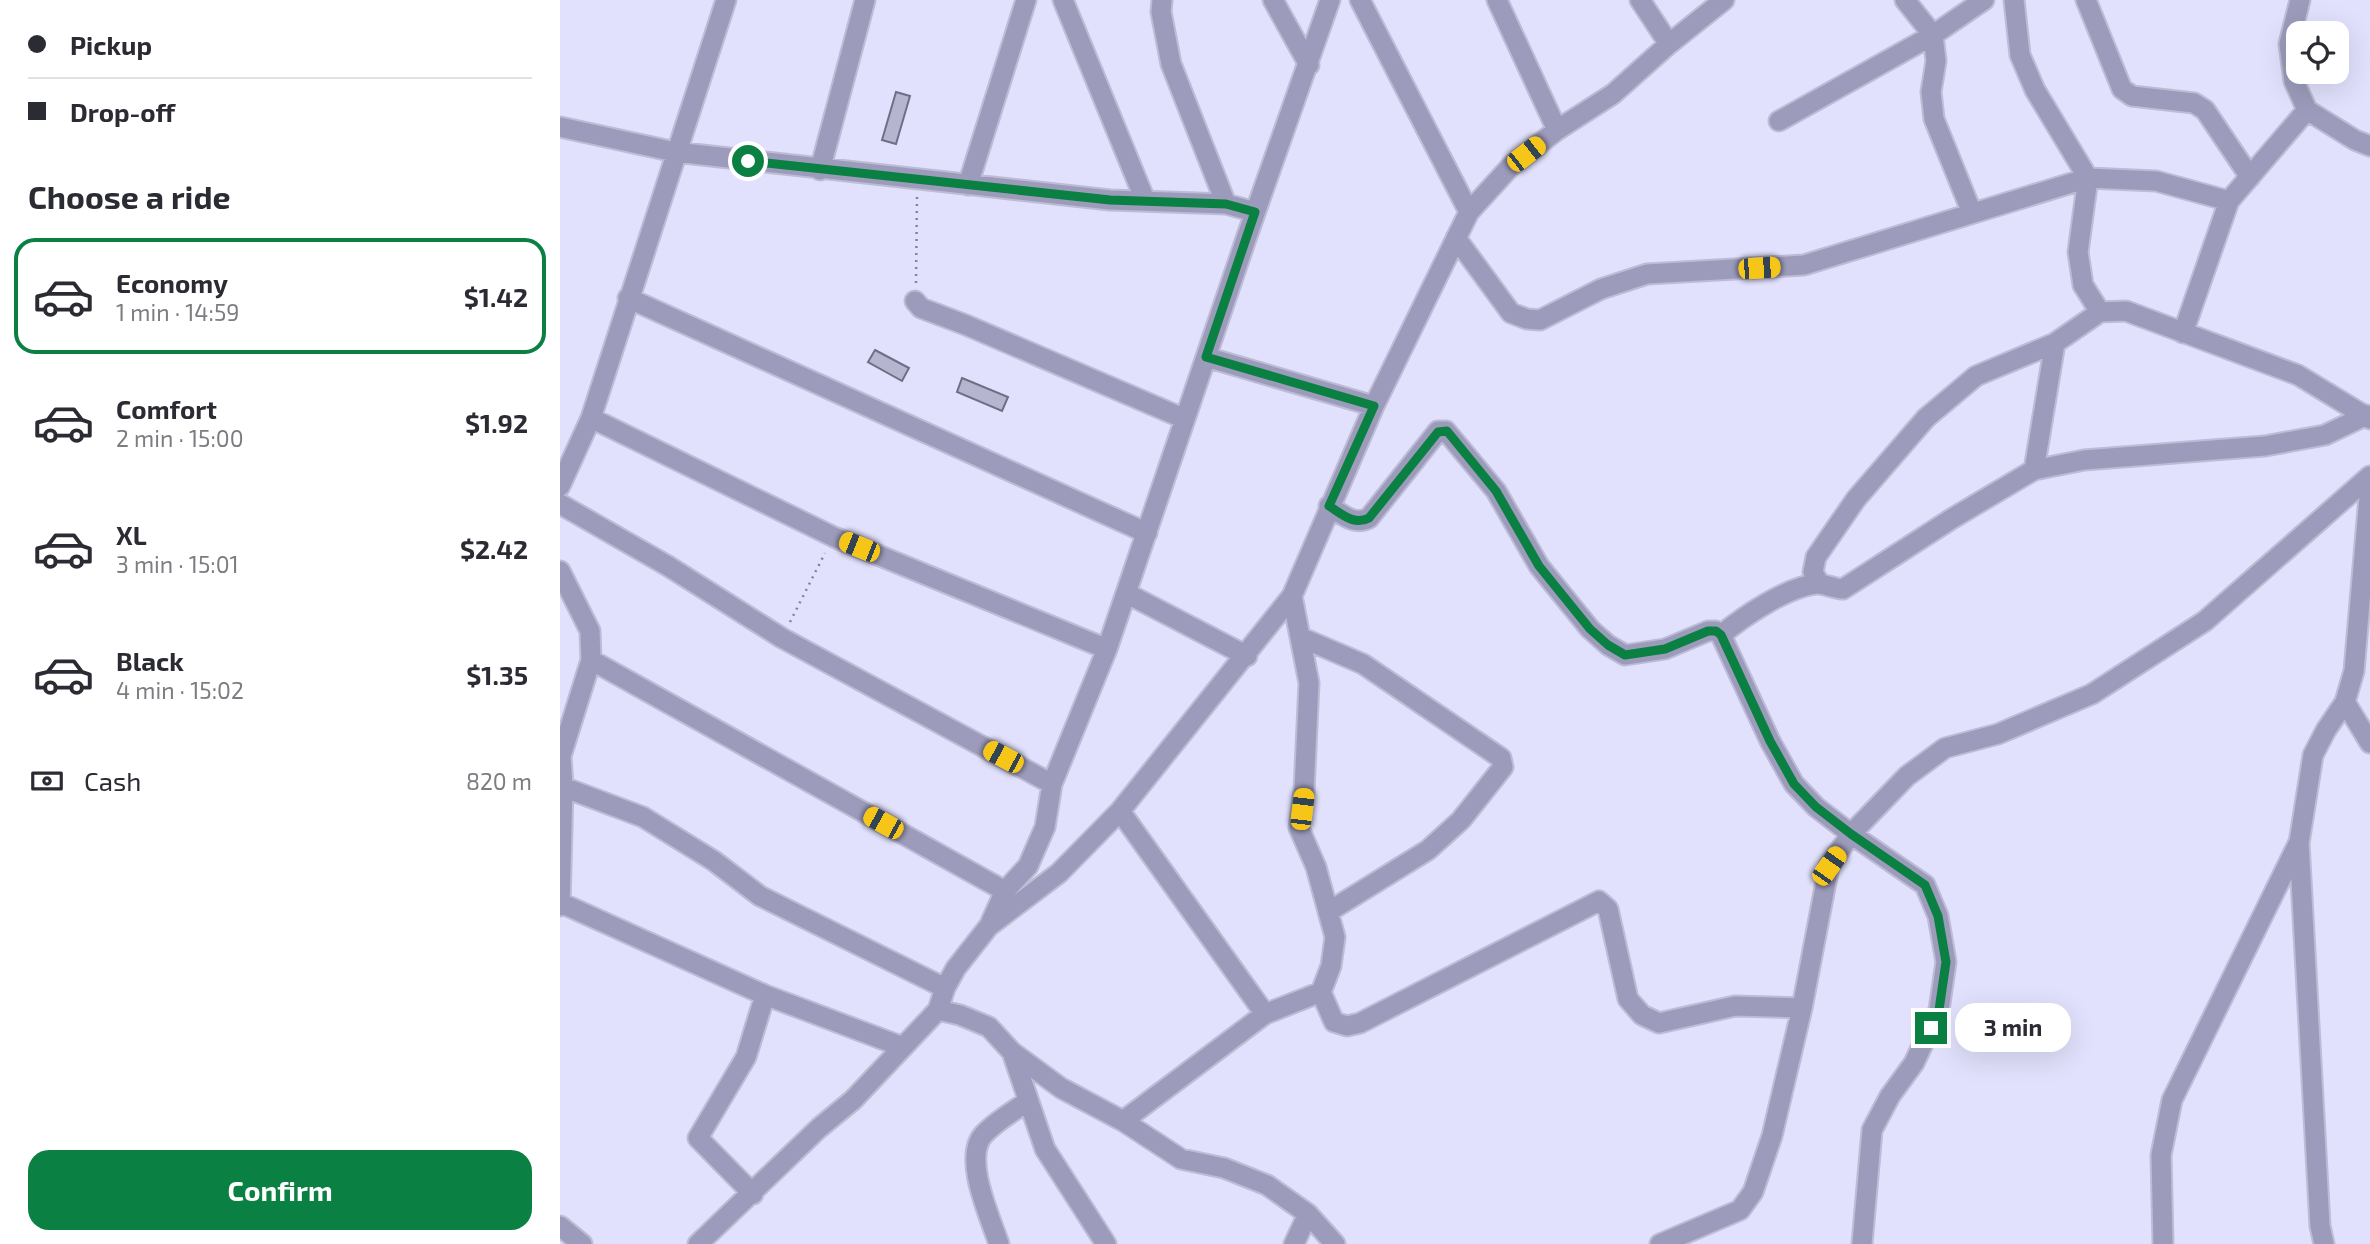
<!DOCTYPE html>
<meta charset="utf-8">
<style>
body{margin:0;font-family:"Exo 2",sans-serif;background:#f2f2f3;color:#2b2b33;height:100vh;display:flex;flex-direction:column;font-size:26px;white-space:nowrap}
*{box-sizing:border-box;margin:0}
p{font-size:23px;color:#7c7c81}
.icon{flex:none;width:38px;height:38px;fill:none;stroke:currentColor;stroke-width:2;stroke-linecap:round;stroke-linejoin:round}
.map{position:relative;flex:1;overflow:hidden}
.sheet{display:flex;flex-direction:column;background:#fff;width:560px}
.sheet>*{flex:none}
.banner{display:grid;align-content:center;height:154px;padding:0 28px;background:#fff}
.fabs{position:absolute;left:1726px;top:21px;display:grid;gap:14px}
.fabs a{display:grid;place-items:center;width:63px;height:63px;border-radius:14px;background:#fff;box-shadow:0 7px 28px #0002;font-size:35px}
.end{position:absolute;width:32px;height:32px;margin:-16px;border:9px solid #0b8043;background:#fff;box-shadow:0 0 0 4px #fff}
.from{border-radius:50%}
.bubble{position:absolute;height:49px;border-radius:21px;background:#fff;box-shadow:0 7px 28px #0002;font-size:23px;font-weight:700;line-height:49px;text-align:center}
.car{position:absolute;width:21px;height:42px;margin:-21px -10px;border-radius:9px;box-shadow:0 0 5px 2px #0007;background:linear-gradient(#f5c518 24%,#345 0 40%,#f5c518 0 76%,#345 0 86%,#f5c518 0)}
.banner b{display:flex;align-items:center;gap:24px;height:66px;font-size:26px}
.banner b+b{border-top:2px solid #e1e1e2}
.banner i{width:18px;height:18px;background:#2b2b33}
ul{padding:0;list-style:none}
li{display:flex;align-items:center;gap:21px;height:116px;margin:0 14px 10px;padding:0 14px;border:4px solid transparent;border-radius:21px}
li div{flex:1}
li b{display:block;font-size:26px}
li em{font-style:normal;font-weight:700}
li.selected{border-color:#0b8043}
li>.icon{width:63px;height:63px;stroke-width:1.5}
h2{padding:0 28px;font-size:32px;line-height:84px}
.pay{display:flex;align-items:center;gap:18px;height:77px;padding:0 28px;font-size:26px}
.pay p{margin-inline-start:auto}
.button{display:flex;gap:14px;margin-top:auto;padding:14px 28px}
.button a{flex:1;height:80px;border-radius:21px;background:#0b8043;color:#fff;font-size:28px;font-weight:700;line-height:80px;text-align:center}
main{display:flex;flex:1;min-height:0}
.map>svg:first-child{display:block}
.building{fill:#b6b5cf;stroke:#6f6e86;stroke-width:2}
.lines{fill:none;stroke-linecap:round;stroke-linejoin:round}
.minor-casing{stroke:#bdbcd4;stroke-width:23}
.path{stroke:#838296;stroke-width:2.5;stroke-dasharray:2 5;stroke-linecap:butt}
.minor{stroke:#9c9bbb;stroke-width:19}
.route{stroke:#0b8043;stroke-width:9}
</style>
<main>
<section class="sheet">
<div class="banner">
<b><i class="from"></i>Pickup</b>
<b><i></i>Drop-off</b>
</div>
<h2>Choose a ride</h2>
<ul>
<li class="selected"><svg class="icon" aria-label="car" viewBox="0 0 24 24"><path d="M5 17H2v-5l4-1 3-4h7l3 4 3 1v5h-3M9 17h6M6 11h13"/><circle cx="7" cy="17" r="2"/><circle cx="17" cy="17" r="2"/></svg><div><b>Economy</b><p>1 min · 14:59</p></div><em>$1.42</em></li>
<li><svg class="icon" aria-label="car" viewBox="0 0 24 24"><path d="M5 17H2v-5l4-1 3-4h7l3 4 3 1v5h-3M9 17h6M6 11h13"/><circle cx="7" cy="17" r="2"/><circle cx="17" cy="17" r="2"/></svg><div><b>Comfort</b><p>2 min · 15:00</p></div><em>$1.92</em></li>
<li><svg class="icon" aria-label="car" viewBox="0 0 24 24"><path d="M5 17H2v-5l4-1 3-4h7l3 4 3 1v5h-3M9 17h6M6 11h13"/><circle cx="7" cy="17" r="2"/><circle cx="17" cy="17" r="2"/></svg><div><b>XL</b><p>3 min · 15:01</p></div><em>$2.42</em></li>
<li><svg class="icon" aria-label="car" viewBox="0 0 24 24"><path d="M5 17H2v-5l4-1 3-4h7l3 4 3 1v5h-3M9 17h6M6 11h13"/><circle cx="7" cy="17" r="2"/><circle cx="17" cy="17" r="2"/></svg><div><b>Black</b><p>4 min · 15:02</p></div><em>$1.35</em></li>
</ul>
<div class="pay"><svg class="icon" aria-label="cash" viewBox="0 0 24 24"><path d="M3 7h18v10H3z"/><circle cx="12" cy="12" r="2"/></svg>Cash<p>820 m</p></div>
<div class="button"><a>Confirm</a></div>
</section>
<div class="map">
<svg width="1810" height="1244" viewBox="0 0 1810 1244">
<rect width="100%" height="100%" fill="#e2e1fd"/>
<path class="building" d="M 336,92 L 350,96 L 336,144 L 322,140 Z
M 315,350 L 349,368 L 342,381 L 308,362 Z
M 402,378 L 448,397 L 442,411 L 397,392 Z"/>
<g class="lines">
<g class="minor-casing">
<path id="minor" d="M 503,0 L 585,200
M 602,0 L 601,12 L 611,64 L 666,204
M 713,0 L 749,65
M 800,0 L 909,212
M 937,0 L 997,130
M 1080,0 L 1109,44
M 1345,0 L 1373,35 L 1376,61 L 1371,92 L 1374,119 L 1412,213
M 1454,0 L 1460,55 L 1475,90 L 1528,178 L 1518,252 L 1523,285 L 1540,312
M 1526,0 L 1562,89 L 1572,96 L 1634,103 L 1645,110 L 1690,177
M 1740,0 L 1729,44 L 1734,81 L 1747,110 L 1795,140 L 1810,146
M 1219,121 L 1373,35 L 1424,0
M 0,127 L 115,152 L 550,200 L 666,204 L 695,212
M 260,170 L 305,0
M 408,185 L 466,0
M 896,238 L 951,313 L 967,319 L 980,320 L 1041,289 L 1087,274 L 1244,265 L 1528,178 L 1596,181 L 1669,201
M 68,298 L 587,533
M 355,301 L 361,308 L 406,325 L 625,419
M 1623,333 L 1669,201 L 1747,110
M 646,357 L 814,406
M 31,418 L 274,537 L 547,649
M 1474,470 L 1495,343
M 0,486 L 31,418 L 166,0
M 0,504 L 108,566 L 222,638 L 492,784
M 769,506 C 782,514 794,526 809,518 L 878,431 L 886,431 L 936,491 L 979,566 L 1030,629 L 1048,645 L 1065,655 L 1105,649 L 1148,631 L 1156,631 L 1161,635 L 1210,741 L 1234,784 L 1256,807 L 1291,834 L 1365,885 L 1378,916 L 1386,962 L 1379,1010 L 1354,1063 L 1330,1096 L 1312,1130 L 1302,1244
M 0,571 L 30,631 L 31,660 L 1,756 L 3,787 L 0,906
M 1259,583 L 1253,572 L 1256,557 L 1296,499 L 1366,418 L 1416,376 L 1495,343 L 1540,312 L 1566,311 L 1738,375 L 1810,419
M 566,593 L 687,656
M 732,596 L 749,683 L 744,791 L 739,828 L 756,867 L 775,937 L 771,966 L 761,992 L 774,1022 L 787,1026 L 800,1023 L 1039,901 L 1048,909 L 1068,999 L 1082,1015 L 1099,1023 L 1175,1006 L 1242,1008
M 1161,635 C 1184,616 1227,587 1256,584 C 1264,583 1274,589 1283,589 L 1393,518 L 1474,470 L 1524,460 L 1705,446 L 1765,435 L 1807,415
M 740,637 L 803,664 L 941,758 L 943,767 L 901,820 L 868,850 L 768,912
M 31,660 L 445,891
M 1785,702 L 1810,743
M 3,787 L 83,817 L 154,861 L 200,896 L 385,988
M 560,811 L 705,1014
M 1,903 L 205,995 L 343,1047
M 431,922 L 445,891 L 468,866 L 485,827 L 492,784 L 547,649 L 687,236 L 770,0
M 378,1010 L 400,1015 L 429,1027 L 452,1052 L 501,1088 L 563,1121 L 621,1159 L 664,1168 L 707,1185 L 748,1214 L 775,1244
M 452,1052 L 485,1149 L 546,1244
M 563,1121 L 705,1014 L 761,992
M 193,1194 L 138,1138 L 186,1057 L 205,995
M 0,1226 L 22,1244
M 138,1244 L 259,1128 L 293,1100 L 378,1010 L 385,988 L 396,968 L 429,926 L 499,873 L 560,811 L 732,596 L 814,406 L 909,212 L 951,166 L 997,130 L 1053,94 L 1109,44 L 1164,0
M 439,1244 C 430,1217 402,1157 424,1134 C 436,1121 454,1111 468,1101
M 734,1244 L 748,1214
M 1100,1244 L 1180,1210 L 1193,1192 L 1212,1136 L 1242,1008 L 1269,866 L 1291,834 L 1347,776 L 1385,748 L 1438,734 L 1532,694 L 1645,621 L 1810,476
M 1603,1244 L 1601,1155 L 1612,1100 L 1738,844
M 1764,1244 L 1760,1226 L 1739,843 L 1753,755 L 1766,730 L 1785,702 L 1794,671 L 1810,486"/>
</g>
<path class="path" d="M 356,283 L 357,195
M 230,622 L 265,553"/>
<use href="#minor" class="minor"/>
</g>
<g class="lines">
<path class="route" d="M 188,161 L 550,200 L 666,204 L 695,212 L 646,357 L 814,406 L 769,506 C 782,514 794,526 809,518 L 878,432 L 887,431 L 936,491 L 979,566 L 1030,629 L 1048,645 L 1065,655 L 1105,649 L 1148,631 L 1156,631 L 1161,635 L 1210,741 L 1234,784 L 1256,807 L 1291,834 L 1365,885 L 1378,916 L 1386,962 L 1379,1010 L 1371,1028"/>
</g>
</svg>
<div class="fabs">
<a><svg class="icon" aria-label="locate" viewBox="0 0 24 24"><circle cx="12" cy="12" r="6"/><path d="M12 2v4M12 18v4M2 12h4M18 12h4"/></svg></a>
</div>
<i class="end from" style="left:188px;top:161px"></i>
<i class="end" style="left:1371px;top:1028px"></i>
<div class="bubble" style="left:1395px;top:1003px;width:116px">3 min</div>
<i class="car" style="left:966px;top:154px;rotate:52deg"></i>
<i class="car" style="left:1199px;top:268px;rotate:86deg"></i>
<i class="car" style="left:299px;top:547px;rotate:292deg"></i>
<i class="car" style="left:443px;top:757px;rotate:298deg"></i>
<i class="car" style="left:742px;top:809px;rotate:7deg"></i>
<i class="car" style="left:323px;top:823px;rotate:299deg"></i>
<i class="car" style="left:1269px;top:866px;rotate:35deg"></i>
</div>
</main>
